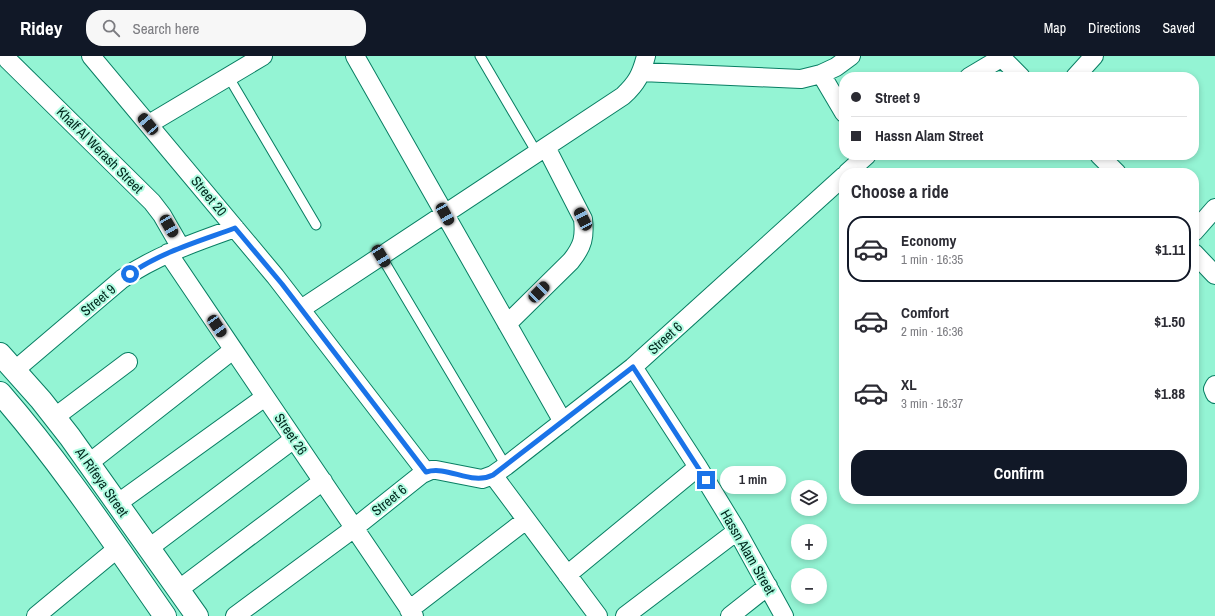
<!DOCTYPE html>
<meta charset="utf-8">
<style>
body{margin:0;font-family:"Archivo Narrow",sans-serif;background:#f7f7f7;color:#2b2b33;height:100vh;display:flex;flex-direction:column;font-size:15px;white-space:nowrap}
*{box-sizing:border-box;margin:0}
p{font-size:13px;color:#7c7c81}
.icon{flex:none;width:22px;height:22px;fill:none;stroke:currentColor;stroke-width:2;stroke-linecap:round;stroke-linejoin:round}
.map{position:relative;flex:1;overflow:hidden}
.panel{position:absolute;left:839px;top:112px;width:360px;height:336px;display:flex;flex-direction:column;background:#fff;border-radius:16px;box-shadow:0 2px 6px #0003}
.panel>*{flex:none}
.guide{position:absolute;left:839px;top:16px;width:360px;height:88px;border-radius:16px;box-shadow:0 2px 6px #0003;display:grid;align-content:center;height:88px;padding:0 12px;background:#fff}
.fabs{position:absolute;left:791px;top:424px;display:grid;gap:8px}
.fabs a{display:grid;place-items:center;width:36px;height:36px;border-radius:50%;background:#fff;box-shadow:0 2px 6px #0003;font-size:20px}
.end{position:absolute;width:18px;height:18px;margin:-9px;border:5px solid #1a73e8;background:#fff;box-shadow:0 0 0 2px #fff}
.from{border-radius:50%}
.bubble{position:absolute;height:28px;border-radius:14px;background:#fff;box-shadow:0 2px 6px #0003;font-size:13px;font-weight:800;line-height:28px;text-align:center}
.car{position:absolute;width:12px;height:24px;margin:-12px -6px;border-radius:5px;box-shadow:0 0 3px 1px #0007;background:linear-gradient(#222 24%,#8ab4d8 0 40%,#222 0 76%,#8ab4d8 0 86%,#222 0)}
.guide b{display:flex;align-items:center;gap:14px;height:38px;font-size:15px}
.guide b+b{border-top:1px solid #e1e1e2}
.guide i{width:10px;height:10px;background:#2b2b33}
ul{padding:0;list-style:none}
li{display:flex;align-items:center;gap:12px;height:66px;margin:0 8px 6px;padding:0 4px;border:2px solid transparent;border-radius:16px}
li div{flex:1}
li b{display:block;font-size:15px}
li em{font-style:normal;font-weight:800}
li.on{border-color:#111827}
li>.icon{width:36px;height:36px;stroke-width:1.5}
h2{padding:0 12px;font-size:18px;line-height:48px}
.action{display:flex;gap:8px;margin-top:auto;padding:8px 12px}
.action a{flex:1;height:46px;border-radius:16px;background:#111827;color:#fff;font-size:16px;font-weight:800;line-height:46px;text-align:center}
header{display:flex;align-items:center;gap:24px;box-sizing:border-box;height:56px;padding:0 20px;background:#111827;color:#fff}
header strong{font-size:19px}
nav{display:flex;gap:22px;margin-inline-start:auto;font-size:14px}
.search{width:280px;height:36px;background:#f7f7f7;display:flex;align-items:center;gap:10px;box-sizing:border-box;padding:0 14px;border-radius:16px;color:#7c7c81;font-size:15px}
.map>svg:first-child{display:block}
.lines{fill:none;stroke-linecap:round;stroke-linejoin:round}
.service-casing{stroke:#087e63;stroke-width:11}
.minor-casing{stroke:#087e63;stroke-width:20}
.tertiary-casing{stroke:#087e63;stroke-width:24}
.service{stroke:#fff;stroke-width:9}
.minor{stroke:#fff;stroke-width:18}
.tertiary{stroke:#fff;stroke-width:22}
.route{stroke:#1a73e8;stroke-width:5}
.labels{text-anchor:middle;dominant-baseline:central;stroke-width:4;stroke-linejoin:round;paint-order:stroke}
.street-label{font-size:14px;fill:#00281d;stroke:#b2fde3}
</style>
<header>
<strong>Ridey</strong>
<div class="search"><svg class="icon" aria-label="search" viewBox="0 0 24 24"><circle cx="10" cy="10" r="6"/><path d="M15 15l6 6"/></svg>Search here</div>
<nav><a>Map</a><a>Directions</a><a>Saved</a></nav>
</header>
<div class="map">
<svg width="1215" height="560" viewBox="0 0 1215 560">
<rect width="100%" height="100%" fill="#94f4d4"/>
<g class="lines">
<g class="service-casing">
<path id="service" d="M 480,0 L 537,97
M 228,20 L 316,169
M 381,200 L 506,410"/>
</g>
<g class="minor-casing">
<path id="minor" d="M 91,0 L 275,220 L 426,416
M 355,0 L 563,366
M 1000,0 L 1021,21
M 8,4 L 152,146 L 162,159 L 181,192
M 641,16 L 801,23 L 821,18 L 836,11 L 851,0
M 821,18 L 844,57
M 969,21 L 1001,2
M 1075,21 L 1094,0
M 149,68 L 263,0
M 1099,99 L 1117,117
M 847,117 L 867,99
M 1194,176 L 1215,152
M 168,197 C 250,318 331,439 414,560
M 1194,197 L 1215,219
M 301,253 L 623,40 C 637,27 641,19 646,0
M 507,268 L 571,205 C 583,190 585,181 583,163 L 546,91
M 633,311 L 698,411 L 737,475 L 784,560
M 15,314 L 122,223 C 157,199 196,186 235,172
M 1215,329 L 1213,333 L 1215,338
M 55,361 L 128,306
M 89,407 L 233,294
M 493,419 L 598,560
M 118,447 L 265,341
M 149,492 L 294,383
M 567,519 L 698,411
M 178,534 L 323,425
M 409,554 L 526,464
M 36,560 L 118,492
M 235,560 L 353,473 L 422,418 L 431,414 L 436,414 L 482,423 L 493,419 L 506,410 L 633,311 L 844,120
M 625,560 L 737,475
M 730,560 L 768,530"/>
</g>
<g class="tertiary-casing">
<path id="tertiary" d="M 0,298 L 41,344 L 70,381 L 197,560
M 0,337 C 61,407 112,484 165,560"/>
</g>
<use href="#service" class="service"/>
<use href="#minor" class="minor"/>
<use href="#tertiary" class="tertiary"/>
</g>
<g class="lines">
<path class="route" d="M 130,218 C 161,196 200,185 235,172 L 282,228 L 426,416 C 448,409 471,430 493,419 L 633,311 L 706,424"/>
</g>
<g class="labels">
<g class="street-label">
<text transform="translate(100 94) rotate(45)">Khalf Al Werash Street</text>
<text transform="translate(209 140) rotate(50)">Street 20</text>
<text transform="translate(98 244) rotate(-40)">Street 9</text>
<text transform="translate(665 282) rotate(-42)">Street 6</text>
<text transform="translate(291 378) rotate(56)">Street 26</text>
<text transform="translate(102 426) rotate(55)">Al Rifeya Street</text>
<text transform="translate(389 444) rotate(-39)">Street 6</text>
<text transform="translate(748 496) rotate(60)">Hassn Alam Street</text>
</g>
</g>
</svg>
<div class="fabs">
<a><svg class="icon" aria-label="layers" viewBox="0 0 24 24"><path d="M12 4l9 5-9 5-9-5zM3 14l9 5 9-5"/></svg></a>
<a>+</a>
<a>−</a>
</div>
<i class="end from" style="left:130px;top:218px"></i>
<i class="end" style="left:706px;top:424px"></i>
<div class="bubble" style="left:720px;top:410px;width:66px">1 min</div>
<i class="car" style="left:148px;top:68px;rotate:320deg"></i>
<i class="car" style="left:445px;top:158px;rotate:151deg"></i>
<i class="car" style="left:583px;top:163px;rotate:333deg"></i>
<i class="car" style="left:169px;top:170px;rotate:150deg"></i>
<i class="car" style="left:381px;top:200px;rotate:149deg"></i>
<i class="car" style="left:539px;top:236px;rotate:45deg"></i>
<i class="car" style="left:217px;top:270px;rotate:146deg"></i>
<div class="guide">
<b><i class="from"></i>Street 9</b>
<b><i></i>Hassn Alam Street</b>
</div>
<section class="panel">
<h2>Choose a ride</h2>
<ul>
<li class="on"><svg class="icon" aria-label="car" viewBox="0 0 24 24"><path d="M5 17H2v-5l4-1 3-4h7l3 4 3 1v5h-3M9 17h6M6 11h13"/><circle cx="7" cy="17" r="2"/><circle cx="17" cy="17" r="2"/></svg><div><b>Economy</b><p>1 min · 16:35</p></div><em>$1.11</em></li>
<li><svg class="icon" aria-label="car" viewBox="0 0 24 24"><path d="M5 17H2v-5l4-1 3-4h7l3 4 3 1v5h-3M9 17h6M6 11h13"/><circle cx="7" cy="17" r="2"/><circle cx="17" cy="17" r="2"/></svg><div><b>Comfort</b><p>2 min · 16:36</p></div><em>$1.50</em></li>
<li><svg class="icon" aria-label="car" viewBox="0 0 24 24"><path d="M5 17H2v-5l4-1 3-4h7l3 4 3 1v5h-3M9 17h6M6 11h13"/><circle cx="7" cy="17" r="2"/><circle cx="17" cy="17" r="2"/></svg><div><b>XL</b><p>3 min · 16:37</p></div><em>$1.88</em></li>
</ul>
<div class="action"><a>Confirm</a></div>
</section>
</div>
